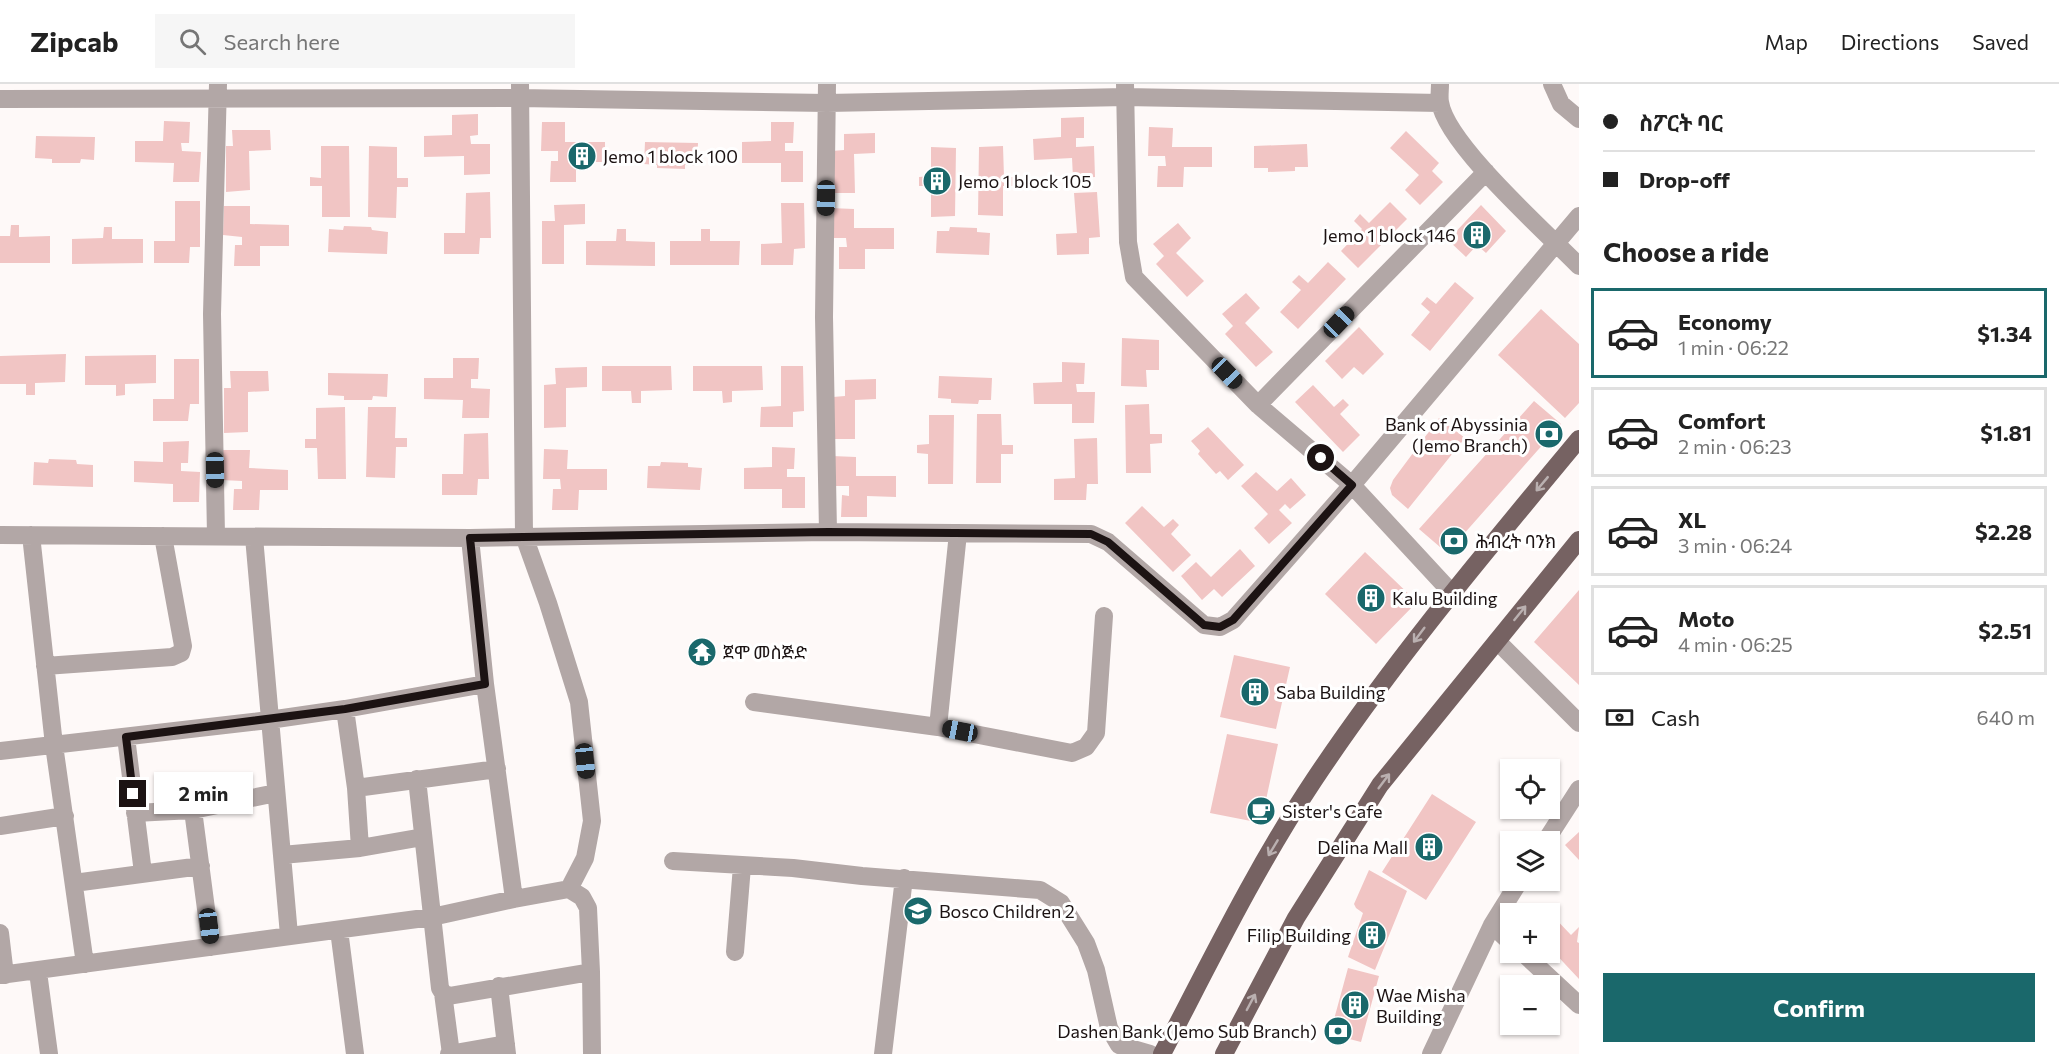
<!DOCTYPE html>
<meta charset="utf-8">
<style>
body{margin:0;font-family:Commissioner,"Noto Sans Ethiopic",sans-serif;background:#f6f6f6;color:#222;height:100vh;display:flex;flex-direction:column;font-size:22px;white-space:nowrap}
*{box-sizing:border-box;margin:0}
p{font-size:20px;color:#767676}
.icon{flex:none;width:33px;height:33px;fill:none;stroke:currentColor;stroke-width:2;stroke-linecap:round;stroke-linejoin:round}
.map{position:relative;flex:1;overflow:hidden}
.panel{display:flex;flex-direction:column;background:#fff;width:480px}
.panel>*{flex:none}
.banner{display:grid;align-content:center;height:132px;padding:0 24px;background:#fff}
.fabs{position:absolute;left:1500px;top:675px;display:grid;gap:12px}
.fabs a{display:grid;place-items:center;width:60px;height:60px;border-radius:0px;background:#fff;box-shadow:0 2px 4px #0004;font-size:30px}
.end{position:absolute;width:27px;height:27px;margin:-14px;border:8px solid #1c1313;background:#fff;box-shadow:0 0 0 3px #fff}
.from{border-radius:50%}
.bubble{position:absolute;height:42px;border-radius:0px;background:#fff;box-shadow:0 2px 4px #0004;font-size:20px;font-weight:700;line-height:42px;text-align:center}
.car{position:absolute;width:18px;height:36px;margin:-18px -9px;border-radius:8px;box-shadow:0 0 4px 2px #0007;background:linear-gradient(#222 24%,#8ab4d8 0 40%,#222 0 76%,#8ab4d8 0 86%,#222 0)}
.banner b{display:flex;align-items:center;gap:21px;height:57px;font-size:22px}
.banner b+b{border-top:2px solid #e0e0e0}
.banner i{width:15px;height:15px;background:#222}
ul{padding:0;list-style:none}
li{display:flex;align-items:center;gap:18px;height:90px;margin:0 12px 9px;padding:0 12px;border:3px solid #e0e0e0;border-radius:0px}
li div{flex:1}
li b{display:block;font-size:22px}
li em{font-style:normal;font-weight:700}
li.current{border-color:#1a686b}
li>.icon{width:54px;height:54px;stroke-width:1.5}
h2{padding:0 24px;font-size:27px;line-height:72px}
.pay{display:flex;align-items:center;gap:15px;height:66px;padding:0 24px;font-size:22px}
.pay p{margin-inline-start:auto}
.primary-button{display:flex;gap:12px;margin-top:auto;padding:12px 24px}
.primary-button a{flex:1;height:69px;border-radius:0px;background:#1a686b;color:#fff;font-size:24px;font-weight:700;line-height:69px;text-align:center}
header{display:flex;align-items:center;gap:36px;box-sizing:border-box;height:84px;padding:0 30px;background:#fff;border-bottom:2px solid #e0e0e0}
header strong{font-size:28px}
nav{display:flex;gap:33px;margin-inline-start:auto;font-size:21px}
.search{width:420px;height:54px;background:#f6f6f6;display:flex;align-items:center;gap:15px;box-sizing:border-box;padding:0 21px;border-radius:0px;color:#767676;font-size:22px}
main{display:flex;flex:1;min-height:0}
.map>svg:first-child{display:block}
.building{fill:#f1c5c4}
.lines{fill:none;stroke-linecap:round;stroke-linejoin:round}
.minor{stroke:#b2a7a6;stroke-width:18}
.major{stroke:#766262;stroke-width:18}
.oneway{stroke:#bab0b0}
.route{stroke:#1c1313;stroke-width:8}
.labels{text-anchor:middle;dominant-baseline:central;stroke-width:6;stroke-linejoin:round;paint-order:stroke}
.poi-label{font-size:18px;fill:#1c1313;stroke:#fff;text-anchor:start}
</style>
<header>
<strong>Zipcab</strong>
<div class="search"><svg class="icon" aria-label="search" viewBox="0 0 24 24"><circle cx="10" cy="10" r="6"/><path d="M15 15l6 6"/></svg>Search here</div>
<nav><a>Map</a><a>Directions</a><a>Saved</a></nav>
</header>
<main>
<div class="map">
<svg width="1579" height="970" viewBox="0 0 1579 970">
<rect width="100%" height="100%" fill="#fef9f8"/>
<path class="building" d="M 478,30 L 478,51 L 470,52 L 471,60 L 490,60 L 490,90 L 464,91 L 464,72 L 424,73 L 424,52 L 452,51 L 452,31 Z
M 1084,33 L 1084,54 L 1076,54 L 1076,63 L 1094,62 L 1095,93 L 1073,94 L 1072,74 L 1034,76 L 1033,55 L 1061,53 L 1061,34 Z
M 164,37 L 190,38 L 189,59 L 181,59 L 182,67 L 201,68 L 199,98 L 173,98 L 174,79 L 135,78 L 135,57 L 163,57 Z
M 542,38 L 565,38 L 565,58 L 605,58 L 605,78 L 576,78 L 576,98 L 550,98 L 551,77 L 558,77 L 558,67 L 541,67 Z
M 771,38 L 794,38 L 793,59 L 785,59 L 785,67 L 803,67 L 803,98 L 781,98 L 781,79 L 742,79 L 742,58 L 771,57 Z
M 1149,43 L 1173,44 L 1172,63 L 1212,63 L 1212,83 L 1184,83 L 1183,103 L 1157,103 L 1158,82 L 1166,82 L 1165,72 L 1148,72 Z
M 232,46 L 270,46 L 271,66 L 249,67 L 250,106 L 226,108 L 226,62 L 233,62 Z
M 1406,47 L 1439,79 L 1432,87 L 1443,98 L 1420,121 L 1405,106 L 1419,91 L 1390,64 Z
M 875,49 L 875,69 L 854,70 L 855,109 L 832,109 L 832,67 L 844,66 L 844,50 Z
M 36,52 L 95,53 L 94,76 L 81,75 L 80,79 L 52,79 L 52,75 L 35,74 Z
M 645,58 L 698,59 L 697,82 L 685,81 L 685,85 L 657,84 L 657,81 L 644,80 Z
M 1307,60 L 1308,83 L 1295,83 L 1295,87 L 1268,88 L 1268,84 L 1254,84 L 1254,62 Z
M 321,62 L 349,62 L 350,133 L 322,133 L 322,102 L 310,102 L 310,93 L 321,94 Z
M 369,62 L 397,63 L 397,94 L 408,94 L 408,103 L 397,103 L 396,134 L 368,133 Z
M 1003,62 L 1004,93 L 1015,93 L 1015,102 L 1003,102 L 1003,132 L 978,131 L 979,63 Z
M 931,63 L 956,64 L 955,132 L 931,133 L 931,102 L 919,102 L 919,93 L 931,92 Z
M 490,108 L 491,154 L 480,154 L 479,170 L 444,170 L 444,149 L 465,149 L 466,109 Z
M 1097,108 L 1100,153 L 1089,154 L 1089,170 L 1057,171 L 1056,150 L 1077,149 L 1074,109 Z
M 175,117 L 200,117 L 200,163 L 190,163 L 189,179 L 154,179 L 154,157 L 175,157 Z
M 1390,118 L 1407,135 L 1358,184 L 1341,167 L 1362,145 L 1354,137 L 1360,130 L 1369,139 Z
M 781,119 L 804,119 L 805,164 L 794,165 L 793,181 L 761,181 L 761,160 L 782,159 Z
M 585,120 L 585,140 L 564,141 L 564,180 L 542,180 L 542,137 L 555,137 L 554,121 Z
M 1481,121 L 1506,147 L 1486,169 L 1477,161 L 1466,173 L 1448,156 Z
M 224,122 L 250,122 L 250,140 L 289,141 L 289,162 L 260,162 L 260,182 L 234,182 L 235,161 L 242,161 L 242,153 L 223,151 Z
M 830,124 L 854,125 L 854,144 L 894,144 L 894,165 L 865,165 L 865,185 L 839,185 L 839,163 L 847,163 L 846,154 L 830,154 Z
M 1178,139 L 1191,154 L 1176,169 L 1204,197 L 1187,213 L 1156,180 L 1164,172 L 1153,160 Z
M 11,141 L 19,141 L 19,153 L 50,152 L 50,179 L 0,179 L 0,152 L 10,152 Z
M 344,142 L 371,143 L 372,146 L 388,148 L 387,170 L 328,168 L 329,145 L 343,146 Z
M 104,143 L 112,143 L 112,155 L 143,155 L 143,179 L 72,180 L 72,155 L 103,154 Z
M 950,143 L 977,144 L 977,148 L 990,149 L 989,171 L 936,169 L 937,147 L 949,147 Z
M 617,145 L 626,145 L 626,157 L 655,158 L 655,182 L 586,181 L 586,157 L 616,157 Z
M 701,145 L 710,145 L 710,157 L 740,157 L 739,181 L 670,181 L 670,157 L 701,157 Z
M 1328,178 L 1346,195 L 1298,245 L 1280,228 L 1301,206 L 1292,198 L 1299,191 L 1308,199 Z
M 1455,198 L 1474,214 L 1430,267 L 1411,251 L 1430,228 L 1421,220 L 1427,213 L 1436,220 Z
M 1246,209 L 1260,224 L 1245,239 L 1273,268 L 1256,283 L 1225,250 L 1233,242 L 1222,230 Z
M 1541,225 L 1579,260 L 1579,319 L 1565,334 L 1498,271 Z
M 1359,243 L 1384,270 L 1363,291 L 1354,283 L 1342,295 L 1325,277 Z
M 1122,254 L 1159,256 L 1159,286 L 1146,286 L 1147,303 L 1121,302 Z
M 66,270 L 65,298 L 35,299 L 35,311 L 26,311 L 26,300 L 0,300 L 0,272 Z
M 156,271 L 156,299 L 125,300 L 125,311 L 116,312 L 116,301 L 85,301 L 85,272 Z
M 453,274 L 479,274 L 478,295 L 471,295 L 471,304 L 490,305 L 489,334 L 462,334 L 463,316 L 424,315 L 424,294 L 453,294 Z
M 174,275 L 199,275 L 199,320 L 190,320 L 188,337 L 153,337 L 153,315 L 174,315 Z
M 1062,278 L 1085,279 L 1084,300 L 1076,300 L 1077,308 L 1095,308 L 1094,339 L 1072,339 L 1072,320 L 1034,320 L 1033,299 L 1062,298 Z
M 602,282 L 671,282 L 672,306 L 641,307 L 641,319 L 632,319 L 631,307 L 602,307 Z
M 693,282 L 762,282 L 763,306 L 732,307 L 732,318 L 723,319 L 722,307 L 693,307 Z
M 781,282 L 803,282 L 804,327 L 793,328 L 793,343 L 760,343 L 761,323 L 781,322 Z
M 587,283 L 587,303 L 566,304 L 566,343 L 544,344 L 544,301 L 556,300 L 555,284 Z
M 230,287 L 268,287 L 269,307 L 248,308 L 248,348 L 224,349 L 224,304 L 231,304 Z
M 328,289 L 388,290 L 387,313 L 373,312 L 372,316 L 344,316 L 344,312 L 328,311 Z
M 939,292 L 992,294 L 991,316 L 979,316 L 978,320 L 951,319 L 951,315 L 938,314 Z
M 876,295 L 876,315 L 855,316 L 855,355 L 833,355 L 833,313 L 845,312 L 845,296 Z
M 1313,301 L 1334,323 L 1343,315 L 1349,321 L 1340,330 L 1360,351 L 1343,368 L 1295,318 Z
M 1534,317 L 1561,340 L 1447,469 L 1419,445 Z
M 1149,320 L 1150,350 L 1162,350 L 1162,359 L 1150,360 L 1151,389 L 1126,389 L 1125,321 Z
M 345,323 L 346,395 L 318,395 L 317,364 L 305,364 L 305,355 L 316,355 L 316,324 Z
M 368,323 L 396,323 L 395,354 L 407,354 L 407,363 L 396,363 L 395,394 L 366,393 Z
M 977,330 L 1001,330 L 1002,361 L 1013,361 L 1013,370 L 1001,370 L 1001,399 L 976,399 Z
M 929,331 L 954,331 L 953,400 L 928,400 L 928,370 L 917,369 L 917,361 L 929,360 Z
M 1439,334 L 1465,354 L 1408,425 L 1392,411 L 1390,404 L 1393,396 Z
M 1208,343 L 1244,381 L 1228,396 L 1220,387 L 1216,390 L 1198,370 L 1200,367 L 1191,357 Z
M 488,349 L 489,395 L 478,395 L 477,411 L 442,411 L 442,390 L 463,390 L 464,350 Z
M 1097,354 L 1098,400 L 1087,400 L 1086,416 L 1054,416 L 1054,395 L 1075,394 L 1074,355 Z
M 189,357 L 188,379 L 181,379 L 181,387 L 200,388 L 199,418 L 173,418 L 173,400 L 134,398 L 134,377 L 163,378 L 163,358 Z
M 772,363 L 795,364 L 794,385 L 787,385 L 787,393 L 805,393 L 805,424 L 782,424 L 782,405 L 744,405 L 744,384 L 772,383 Z
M 544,365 L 568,366 L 567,385 L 607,385 L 607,406 L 579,406 L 578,426 L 552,426 L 553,405 L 561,405 L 560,395 L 543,395 Z
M 223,366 L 250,366 L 249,384 L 288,386 L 288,406 L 260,406 L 259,426 L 233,426 L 234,405 L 242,405 L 242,397 L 222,396 Z
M 832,372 L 856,373 L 856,392 L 896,392 L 896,413 L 867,412 L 867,433 L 841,433 L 842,411 L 849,412 L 849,402 L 831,402 Z
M 49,375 L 76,376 L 77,380 L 93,381 L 93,403 L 33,401 L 34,378 L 48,379 Z
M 661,378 L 688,379 L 688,383 L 702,384 L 700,406 L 647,404 L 648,382 L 660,382 Z
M 1256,388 L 1277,407 L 1291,394 L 1306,411 L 1290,425 L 1285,420 L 1279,426 L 1292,439 L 1269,460 L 1254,444 L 1268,430 L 1241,402 Z
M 1142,422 L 1164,443 L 1173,435 L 1179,441 L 1171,450 L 1191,471 L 1173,488 L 1125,439 Z
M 1240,465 L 1255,482 L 1222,513 L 1214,505 L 1202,516 L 1181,492 L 1196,478 L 1211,493 Z
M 1365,468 L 1417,518 L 1376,560 L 1325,510 Z
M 1579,506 L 1579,601 L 1534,558 Z
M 1234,571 L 1290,583 L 1276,645 L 1220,633 Z
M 1227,650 L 1278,660 L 1261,739 L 1210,729 Z
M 1432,710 L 1476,738 L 1426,816 L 1382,788 Z
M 1579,748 L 1579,776 L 1565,761 Z
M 1369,786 L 1407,807 L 1375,886 L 1348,873 L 1363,829 L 1356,824 L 1354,820 Z
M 1550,829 L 1571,851 L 1579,843 L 1577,858 L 1579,859 L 1579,895 L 1550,864 Z
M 1348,884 L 1379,892 L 1361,958 L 1330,950 Z"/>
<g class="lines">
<path class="minor" d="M 520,0 L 524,452 L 548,519 L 579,618 L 592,737 L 585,774 L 569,805
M 827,0 L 824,233 L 828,448
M 1125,0 L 1128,158 L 1134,193 L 1258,321 L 1352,401 L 1451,508
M 1440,0 C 1440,6 1439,13 1440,18 C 1446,60 1547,149 1579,182
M 1552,0 L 1561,20 L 1579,35
M 0,15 L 519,14 L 827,19 L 1125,13 L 1440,19
M 1258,321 L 1486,88
M 0,451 L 470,454 L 828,448 L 1091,450 L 1108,458 L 1204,541 L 1220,543 L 1233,536 L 1352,401 L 1579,132
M 31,451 L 54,661 L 85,880
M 216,452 L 212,230 L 218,0
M 254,453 L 289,851
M 470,454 L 485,600 L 514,815
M 1497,557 L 1579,639
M 45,582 L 172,573 L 181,569 L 183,562 L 163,452
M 754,618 L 938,643 L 1072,669 L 1086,663 L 1096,649 L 1104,532
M 345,625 L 356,704 L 360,764
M 938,643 L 958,449
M 126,653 L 143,789
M 0,667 L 269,636 L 345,625 L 485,600
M 417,695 L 440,904 L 443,909 L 449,912 L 591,888
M 356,704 L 497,685
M 193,726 L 211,863
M 135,729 L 193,726 L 276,709
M 0,742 L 65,732
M 1545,758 L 1579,705
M 282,771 L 360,764 L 423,753
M 673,777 L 793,784 L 862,792 L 1040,806 L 1061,819 L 1086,859 L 1096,886 L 1109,944 L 1119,961 L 1150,970
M 74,799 L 201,782
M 1492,841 L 1510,858
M 339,846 L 355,970
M 0,849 L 5,891
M 735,868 L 742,782
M 1522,868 L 1579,921
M 38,888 L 49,970
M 0,891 L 432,833 L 514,815 L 569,805 L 582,813 L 588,824 L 591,888 L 592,970
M 499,902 L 507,970
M 443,909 L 451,970
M 449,970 L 506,960
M 883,970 L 904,794
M 1431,970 L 1492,841 L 1520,796"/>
<path class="major" d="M 1162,970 C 1210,878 1256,783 1314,696 C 1394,576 1487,466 1579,355
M 1224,970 L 1296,834 L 1380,701 L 1579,456"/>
</g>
<defs><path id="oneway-shaft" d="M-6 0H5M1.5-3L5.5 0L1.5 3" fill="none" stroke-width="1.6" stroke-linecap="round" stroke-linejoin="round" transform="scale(1.5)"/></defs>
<g class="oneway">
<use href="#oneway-shaft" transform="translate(1542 400) rotate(130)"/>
<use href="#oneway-shaft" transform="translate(1520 529) rotate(-51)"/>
<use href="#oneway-shaft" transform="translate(1419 551) rotate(127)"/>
<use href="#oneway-shaft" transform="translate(1384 697) rotate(-53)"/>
<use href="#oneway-shaft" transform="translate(1273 764) rotate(121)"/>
<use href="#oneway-shaft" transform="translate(1251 918) rotate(-62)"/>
</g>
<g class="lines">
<path class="route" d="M 133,710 L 126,653 L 345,625 L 485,600 L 470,454 L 828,448 L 1091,450 L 1108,458 L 1204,541 L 1220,543 L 1233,536 L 1352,401 L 1321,374"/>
</g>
<defs>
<g id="building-disc" transform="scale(1.5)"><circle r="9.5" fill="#1a686b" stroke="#fff"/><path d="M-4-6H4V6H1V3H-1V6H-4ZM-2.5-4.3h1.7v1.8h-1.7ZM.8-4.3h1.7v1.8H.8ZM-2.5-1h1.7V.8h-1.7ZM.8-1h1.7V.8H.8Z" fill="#fff"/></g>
<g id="bank-disc" transform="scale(1.5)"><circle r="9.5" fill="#1a686b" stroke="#fff"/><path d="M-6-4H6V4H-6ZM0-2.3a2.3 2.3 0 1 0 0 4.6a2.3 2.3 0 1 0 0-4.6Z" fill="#fff"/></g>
<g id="temple-disc" transform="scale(1.5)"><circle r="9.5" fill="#1a686b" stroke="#fff"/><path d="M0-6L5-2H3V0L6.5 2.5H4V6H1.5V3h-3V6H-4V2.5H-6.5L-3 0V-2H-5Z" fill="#fff"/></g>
<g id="cafe-disc" transform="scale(1.5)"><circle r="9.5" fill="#1a686b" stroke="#fff"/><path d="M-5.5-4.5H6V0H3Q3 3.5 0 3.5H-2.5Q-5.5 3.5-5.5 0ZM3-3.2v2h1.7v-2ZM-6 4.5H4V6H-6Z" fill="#fff"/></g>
<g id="school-disc" transform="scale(1.5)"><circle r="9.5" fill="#1a686b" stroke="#fff"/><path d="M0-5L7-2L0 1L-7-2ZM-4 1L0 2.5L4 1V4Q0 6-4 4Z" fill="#fff"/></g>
</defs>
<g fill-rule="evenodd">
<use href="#building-disc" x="582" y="72"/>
<use href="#building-disc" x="937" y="97"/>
<use href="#building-disc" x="1477" y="151"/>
<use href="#bank-disc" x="1549" y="350"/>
<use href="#bank-disc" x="1454" y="457"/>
<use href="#building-disc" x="1371" y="514"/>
<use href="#temple-disc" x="702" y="568"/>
<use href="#building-disc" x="1255" y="608"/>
<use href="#cafe-disc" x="1261" y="727"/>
<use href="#building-disc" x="1429" y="763"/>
<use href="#school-disc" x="918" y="827"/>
<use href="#building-disc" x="1372" y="851"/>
<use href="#building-disc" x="1355" y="921"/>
<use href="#bank-disc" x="1338" y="947"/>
</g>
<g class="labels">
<g class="poi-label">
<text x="603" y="72">Jemo 1 block 100</text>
<text x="958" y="97">Jemo 1 block 105</text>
<text x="1456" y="151" text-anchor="end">Jemo 1 block 146</text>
<text x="1528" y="340" text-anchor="end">Bank of Abyssinia<tspan x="1528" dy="21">(Jemo Branch)</tspan></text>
<text x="1475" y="457">ሕብረት ባንክ</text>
<text x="1392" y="514">Kalu Building</text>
<text x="723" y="568">ጀሞ መስጅድ</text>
<text x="1276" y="608">Saba Building</text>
<text x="1282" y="727">Sister's Cafe</text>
<text x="1408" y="763" text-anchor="end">Delina Mall</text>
<text x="939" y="827">Bosco Children 2</text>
<text x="1351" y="851" text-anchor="end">Filip Building</text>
<text x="1376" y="911">Wae Misha<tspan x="1376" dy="21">Building</tspan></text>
<text x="1317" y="947" text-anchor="end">Dashen Bank (Jemo Sub Branch)</text>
</g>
</g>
</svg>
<div class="fabs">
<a><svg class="icon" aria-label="locate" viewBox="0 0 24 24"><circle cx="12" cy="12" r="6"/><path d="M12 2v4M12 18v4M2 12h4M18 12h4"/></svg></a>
<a><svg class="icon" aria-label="layers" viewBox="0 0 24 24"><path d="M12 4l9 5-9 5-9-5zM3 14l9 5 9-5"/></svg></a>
<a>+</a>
<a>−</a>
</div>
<i class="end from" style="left:1321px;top:374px"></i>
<i class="end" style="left:133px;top:710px"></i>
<div class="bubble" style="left:154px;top:688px;width:99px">2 min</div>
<i class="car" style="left:826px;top:114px;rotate:181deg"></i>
<i class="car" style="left:1339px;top:238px;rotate:44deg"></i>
<i class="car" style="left:1227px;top:289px;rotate:136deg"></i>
<i class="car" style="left:215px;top:386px;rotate:179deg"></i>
<i class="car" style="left:960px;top:647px;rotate:281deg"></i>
<i class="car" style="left:585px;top:677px;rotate:174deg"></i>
<i class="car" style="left:209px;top:842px;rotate:173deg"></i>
</div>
<section class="panel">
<div class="banner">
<b><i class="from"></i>ስፖርት ባር</b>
<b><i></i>Drop-off</b>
</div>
<h2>Choose a ride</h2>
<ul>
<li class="current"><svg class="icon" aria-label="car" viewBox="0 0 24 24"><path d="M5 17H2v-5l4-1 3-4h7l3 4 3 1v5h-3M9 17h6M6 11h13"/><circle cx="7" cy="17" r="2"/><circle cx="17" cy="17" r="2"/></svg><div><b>Economy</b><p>1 min · 06:22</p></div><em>$1.34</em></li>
<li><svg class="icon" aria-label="car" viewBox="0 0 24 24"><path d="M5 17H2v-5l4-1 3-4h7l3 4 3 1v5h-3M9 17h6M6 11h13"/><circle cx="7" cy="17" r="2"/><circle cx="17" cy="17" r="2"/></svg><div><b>Comfort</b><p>2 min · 06:23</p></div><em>$1.81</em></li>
<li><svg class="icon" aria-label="car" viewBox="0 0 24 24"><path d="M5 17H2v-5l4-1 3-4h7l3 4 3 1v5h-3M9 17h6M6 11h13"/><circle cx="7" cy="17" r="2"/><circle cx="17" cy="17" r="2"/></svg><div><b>XL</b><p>3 min · 06:24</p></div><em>$2.28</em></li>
<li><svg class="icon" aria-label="car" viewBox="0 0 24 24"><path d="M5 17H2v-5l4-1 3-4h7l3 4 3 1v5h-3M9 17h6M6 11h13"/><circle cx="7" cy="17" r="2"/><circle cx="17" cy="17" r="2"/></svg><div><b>Moto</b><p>4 min · 06:25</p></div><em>$2.51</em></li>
</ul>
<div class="pay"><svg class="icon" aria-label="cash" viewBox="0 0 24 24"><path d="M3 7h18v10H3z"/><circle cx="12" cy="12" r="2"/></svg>Cash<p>640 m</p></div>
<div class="primary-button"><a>Confirm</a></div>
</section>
</main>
